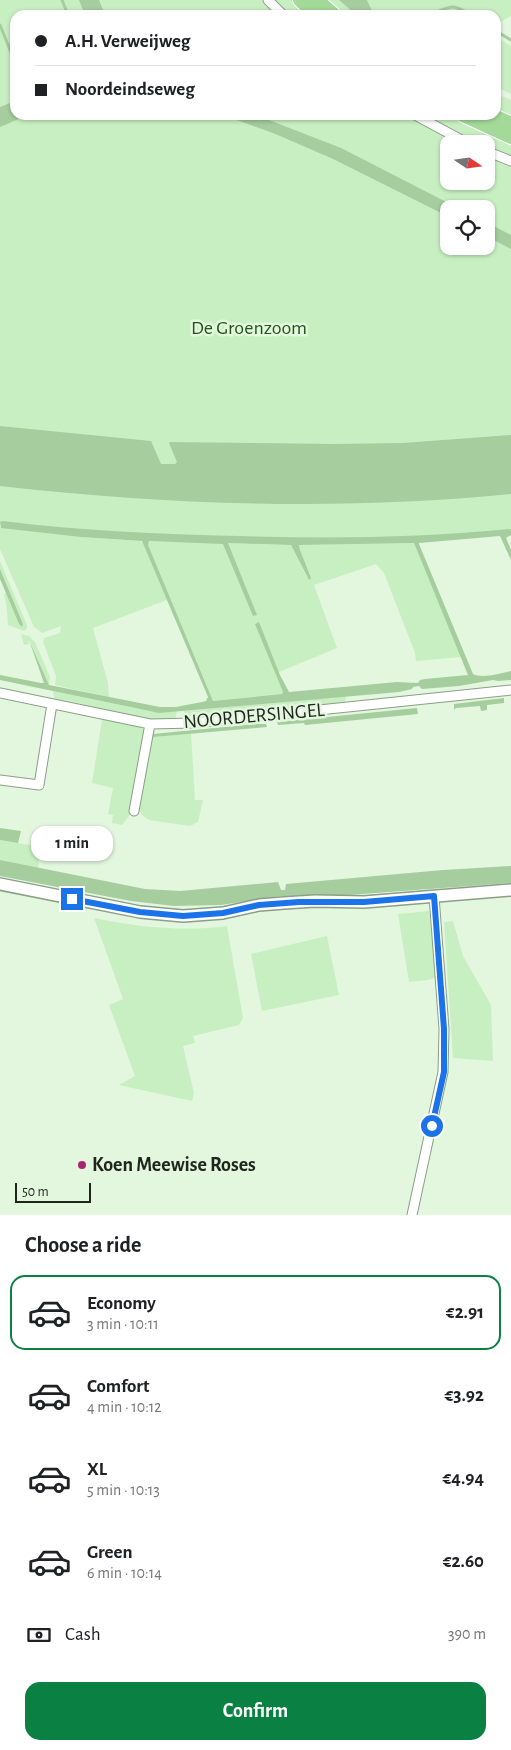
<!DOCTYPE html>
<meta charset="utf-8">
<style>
body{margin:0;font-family:"Alegreya Sans",sans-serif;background:#f6f6f6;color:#202124;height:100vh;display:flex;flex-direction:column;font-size:19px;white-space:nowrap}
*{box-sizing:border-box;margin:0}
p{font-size:16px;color:#757577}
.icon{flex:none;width:28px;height:28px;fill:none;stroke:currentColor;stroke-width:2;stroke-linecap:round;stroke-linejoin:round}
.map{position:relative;height:1215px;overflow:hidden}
.sheet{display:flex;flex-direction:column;background:#fff;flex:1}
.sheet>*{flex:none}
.banner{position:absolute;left:10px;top:10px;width:491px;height:110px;border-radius:15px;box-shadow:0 1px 4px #0004;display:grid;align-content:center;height:110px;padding:0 25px;background:#fff}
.needle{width:32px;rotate:103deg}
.controls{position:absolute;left:440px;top:135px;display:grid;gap:10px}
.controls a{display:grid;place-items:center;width:55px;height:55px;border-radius:10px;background:#fff;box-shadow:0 1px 4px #0004;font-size:25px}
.scale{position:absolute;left:15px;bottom:12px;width:76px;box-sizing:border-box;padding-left:5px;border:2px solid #1e251c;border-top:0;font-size:14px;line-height:18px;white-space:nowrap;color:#1e251c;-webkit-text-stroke:4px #e3f7de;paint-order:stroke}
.end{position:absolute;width:22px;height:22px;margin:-11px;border:6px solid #1a73e8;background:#fff;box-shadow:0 0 0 2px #fff}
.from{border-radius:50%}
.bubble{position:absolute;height:35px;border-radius:15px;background:#fff;box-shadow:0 1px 4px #0004;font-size:16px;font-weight:700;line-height:35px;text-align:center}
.banner b{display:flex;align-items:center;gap:18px;height:48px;font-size:19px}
.banner b+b{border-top:1px solid #e0e0e0}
.banner i{width:12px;height:12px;background:#202124}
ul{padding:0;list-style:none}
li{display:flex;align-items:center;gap:15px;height:75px;margin:0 10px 8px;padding:0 15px;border:2px solid transparent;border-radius:15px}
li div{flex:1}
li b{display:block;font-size:19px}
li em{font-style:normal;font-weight:700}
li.on{border-color:#0b8043}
li>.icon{width:45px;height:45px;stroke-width:1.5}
h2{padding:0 25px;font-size:22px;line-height:60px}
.pay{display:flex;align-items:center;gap:12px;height:55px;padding:0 25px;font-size:19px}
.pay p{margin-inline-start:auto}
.action{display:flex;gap:10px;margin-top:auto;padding:10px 25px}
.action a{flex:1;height:58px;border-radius:15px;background:#0b8043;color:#fff;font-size:20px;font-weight:700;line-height:58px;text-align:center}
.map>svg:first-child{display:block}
.green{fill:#c8efc1;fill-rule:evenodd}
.water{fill:#a5cd9e;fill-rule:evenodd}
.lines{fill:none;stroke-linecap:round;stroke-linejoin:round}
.stream{stroke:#a5cd9e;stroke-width:3}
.street-casing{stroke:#8b9e87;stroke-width:11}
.secondary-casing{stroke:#8b9e87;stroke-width:14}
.primary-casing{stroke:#fff;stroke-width:16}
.street{stroke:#fff;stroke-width:9}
.secondary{stroke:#fff;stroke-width:11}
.primary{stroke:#a3d999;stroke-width:14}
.route{stroke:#1a73e8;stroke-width:6}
.poi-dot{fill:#a92571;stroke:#e3f7de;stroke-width:2}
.labels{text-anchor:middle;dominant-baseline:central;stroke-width:5;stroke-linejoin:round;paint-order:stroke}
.park-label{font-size:20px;fill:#225518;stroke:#e3f7de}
.street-label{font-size:20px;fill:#1e251c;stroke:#e3f7de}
.poi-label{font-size:20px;font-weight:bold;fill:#1e251c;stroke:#e3f7de;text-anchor:start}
</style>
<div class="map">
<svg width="511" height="1215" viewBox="0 0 511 1215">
<rect width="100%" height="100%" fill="#e3f7de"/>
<path class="green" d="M 0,0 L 263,0 L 278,15 L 15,15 L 15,115 L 407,115 L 461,144 L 449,144 L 449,181 L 486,181 L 486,155 L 511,165 L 511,533 L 284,541 L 128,537 L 0,524 ZM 449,209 L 486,209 L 486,246 L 449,246 Z
M 275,0 L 297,0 L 313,15 L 290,15 Z
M 322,0 L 339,0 L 356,15 L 339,15 Z
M 367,0 L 511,0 L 511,16 L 496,25 L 496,15 L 374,15 Z
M 496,37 L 511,46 L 511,94 L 496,87 Z
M 496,94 L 511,100 L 511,121 L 496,115 Z
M 424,115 L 457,115 L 511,140 L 511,156 L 486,146 L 486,144 L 481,144 Z
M 0,527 L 81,537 L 140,541 L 143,543 L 167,600 L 93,628 L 108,683 L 109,697 L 55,685 L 56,676 L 43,642 L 44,638 L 60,633 L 61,626 L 42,633 L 34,627 L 0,549 Z
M 149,541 L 223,543 L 239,572 L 228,543 L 291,545 L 308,579 L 299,545 L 414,543 L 461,657 L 416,661 L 415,653 L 384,573 L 376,564 L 314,585 L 337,648 L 279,672 L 258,622 L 283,692 L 282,694 L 213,701 L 151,552 L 148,545 Z
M 0,561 L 27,625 L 27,628 L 24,631 L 8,625 L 7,610 L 4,594 L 6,593 L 19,624 L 20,626 L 23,624 L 0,569 Z
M 21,634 L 29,636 L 35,642 L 50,677 L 49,685 L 30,641 L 28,641 L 29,644 L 24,645 Z
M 53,691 L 153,712 L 177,711 L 175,720 L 147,719 L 85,708 L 83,704 L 64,700 L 59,702 L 54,698 Z
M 346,696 L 345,702 L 207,718 L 186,719 L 184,711 Z
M 102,720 C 114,722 139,721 145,731 L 133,806 L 129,816 L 122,825 L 112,823 L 113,815 L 108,814 L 113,788 L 92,783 Z
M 191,733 L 195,800 L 203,800 L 198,822 L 190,826 L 149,820 L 142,815 L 139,810 L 151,734 L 153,737 Z
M 0,840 L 41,847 L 38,869 L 0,860 Z
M 429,911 L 432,925 L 437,977 L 428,980 L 409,982 L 398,914 Z
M 94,918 C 137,927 183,932 227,926 L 243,1018 L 239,1025 L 193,1036 L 195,1043 L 183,1046 L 194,1093 L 192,1101 L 119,1085 L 135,1076 L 109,1005 L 123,999 Z
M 453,921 L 463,956 L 491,1005 L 493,1061 L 453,1058 L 444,922 Z
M 327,936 L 339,995 L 262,1011 L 251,954 Z"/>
<path class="water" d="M 79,0 L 99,0 L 105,15 L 85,15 Z
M 339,0 L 367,0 L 374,15 L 356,15 Z
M 15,101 L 15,115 L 28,115 L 0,127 L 0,107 Z
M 223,115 L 256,115 L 341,148 L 460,209 L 449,209 L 449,217 L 331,158 L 273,133 Z
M 486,222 L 511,235 L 511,249 L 486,236 Z
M 0,426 L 151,441 L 161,464 L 175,464 L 177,462 L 169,443 L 170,442 L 335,444 L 403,443 L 511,435 L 511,494 C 341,511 169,505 0,486 Z
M 3,521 C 81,531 159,534 238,536 C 329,539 420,538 511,529 L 511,535 L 506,538 L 511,550 L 511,560 L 500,536 L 419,543 L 419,544 L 473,674 C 483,679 500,673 511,671 L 511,680 L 498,681 L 493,680 L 459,686 L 422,689 L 419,686 L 413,687 L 412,689 L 399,692 L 159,713 L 0,680 L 0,675 L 41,683 L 44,683 L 29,640 L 49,685 L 160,707 L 176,707 L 202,702 L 206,701 L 208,697 L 142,541 L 81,537 L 1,528 L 0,522 ZM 149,541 L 223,544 L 253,616 L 257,615 L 228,543 L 291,545 L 309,580 L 311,578 L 300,550 L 299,545 L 414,543 L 468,675 L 425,679 L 420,680 L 418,683 L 397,682 L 289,692 L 280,675 L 259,622 L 255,624 L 283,692 L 282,694 L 213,701 L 151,552 L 148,545 Z
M 0,569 L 23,624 L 22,627 L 19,624 L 0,579 Z
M 504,698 L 504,703 L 487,705 L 487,710 L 481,711 L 480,706 L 456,708 L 454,710 L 454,704 Z
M 417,708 L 418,714 L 305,725 L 304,723 L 278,725 L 277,722 Z
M 255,724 L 266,724 L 267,727 L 153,737 L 153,734 Z
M 0,828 L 21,831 L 18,843 L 0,840 Z
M 0,860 L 145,889 L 180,891 L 278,882 L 281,890 L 285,890 L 286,884 L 443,870 L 511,866 L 511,883 L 349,895 L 281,896 L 221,905 L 174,906 L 131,901 L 0,876 Z"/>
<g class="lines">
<path class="stream" d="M 62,0 L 68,15
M 429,15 C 451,7 450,2 471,15
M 0,25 L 15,62
M 496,31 L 511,40"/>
<g class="street-casing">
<path id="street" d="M 268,0 L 283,15
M 415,115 L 469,144
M 486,151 L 511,161
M 0,693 L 150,724 L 194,723 L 511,690
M 0,780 L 39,785 L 52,704
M 134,811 L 150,724
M 412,1215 L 443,1072 L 444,1029 L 434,896"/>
</g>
<g class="secondary-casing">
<path id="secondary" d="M 0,884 L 140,912 L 183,916 L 223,913 L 259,905 L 284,903 L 315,901 L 364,902 L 511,890"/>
</g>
<g class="primary-casing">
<path id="primary" d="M 300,0 L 316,15
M 317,0 L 334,15
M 463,115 L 511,137
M 492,115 L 511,124"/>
</g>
<use href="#street" class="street"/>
<use href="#secondary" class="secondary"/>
<use href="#primary" class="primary"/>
</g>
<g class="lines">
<path class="route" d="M 72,899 L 140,912 L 183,916 L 223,913 L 259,905 L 299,902 L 364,902 L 434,896 L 444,1029 L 444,1072 L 432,1126"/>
</g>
<circle class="poi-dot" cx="82" cy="1165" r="5"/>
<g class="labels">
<g class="park-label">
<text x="249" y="328">De Groenzoom</text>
</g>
<g class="street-label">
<text transform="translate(254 716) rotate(-5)">NOORDERSINGEL</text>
</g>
<g class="poi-label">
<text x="92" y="1165">Koen Meewise Roses</text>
</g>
</g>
</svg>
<div class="controls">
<a><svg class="needle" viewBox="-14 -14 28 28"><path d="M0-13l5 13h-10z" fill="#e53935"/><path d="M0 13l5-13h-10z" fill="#757577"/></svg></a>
<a><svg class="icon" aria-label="locate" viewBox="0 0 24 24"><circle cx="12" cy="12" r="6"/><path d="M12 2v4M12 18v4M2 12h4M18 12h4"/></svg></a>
</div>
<div class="scale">50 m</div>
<i class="end from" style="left:432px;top:1126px"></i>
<i class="end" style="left:72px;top:899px"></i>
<div class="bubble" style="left:31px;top:826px;width:82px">1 min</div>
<div class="banner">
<b><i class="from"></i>A.H. Verweijweg</b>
<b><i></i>Noordeindseweg</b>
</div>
</div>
<section class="sheet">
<h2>Choose a ride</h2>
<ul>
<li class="on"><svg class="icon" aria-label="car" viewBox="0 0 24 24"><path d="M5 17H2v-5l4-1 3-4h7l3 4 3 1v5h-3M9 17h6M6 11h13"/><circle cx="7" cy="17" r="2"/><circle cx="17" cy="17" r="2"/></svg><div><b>Economy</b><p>3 min · 10:11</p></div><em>€2.91</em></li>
<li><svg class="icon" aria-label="car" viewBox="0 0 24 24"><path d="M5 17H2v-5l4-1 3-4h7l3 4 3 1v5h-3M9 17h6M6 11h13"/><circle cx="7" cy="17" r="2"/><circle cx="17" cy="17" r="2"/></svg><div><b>Comfort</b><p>4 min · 10:12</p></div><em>€3.92</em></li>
<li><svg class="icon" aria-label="car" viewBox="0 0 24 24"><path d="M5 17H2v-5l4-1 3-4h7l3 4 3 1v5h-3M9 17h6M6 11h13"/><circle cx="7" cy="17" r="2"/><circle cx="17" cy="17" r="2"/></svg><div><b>XL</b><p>5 min · 10:13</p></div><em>€4.94</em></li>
<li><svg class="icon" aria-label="car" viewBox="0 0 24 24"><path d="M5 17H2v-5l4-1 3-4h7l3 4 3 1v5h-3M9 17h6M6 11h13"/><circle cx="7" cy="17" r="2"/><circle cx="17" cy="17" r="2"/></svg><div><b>Green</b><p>6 min · 10:14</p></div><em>€2.60</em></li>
</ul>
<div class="pay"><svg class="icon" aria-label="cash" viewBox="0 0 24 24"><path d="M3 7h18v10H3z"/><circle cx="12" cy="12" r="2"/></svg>Cash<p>390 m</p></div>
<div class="action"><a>Confirm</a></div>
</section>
